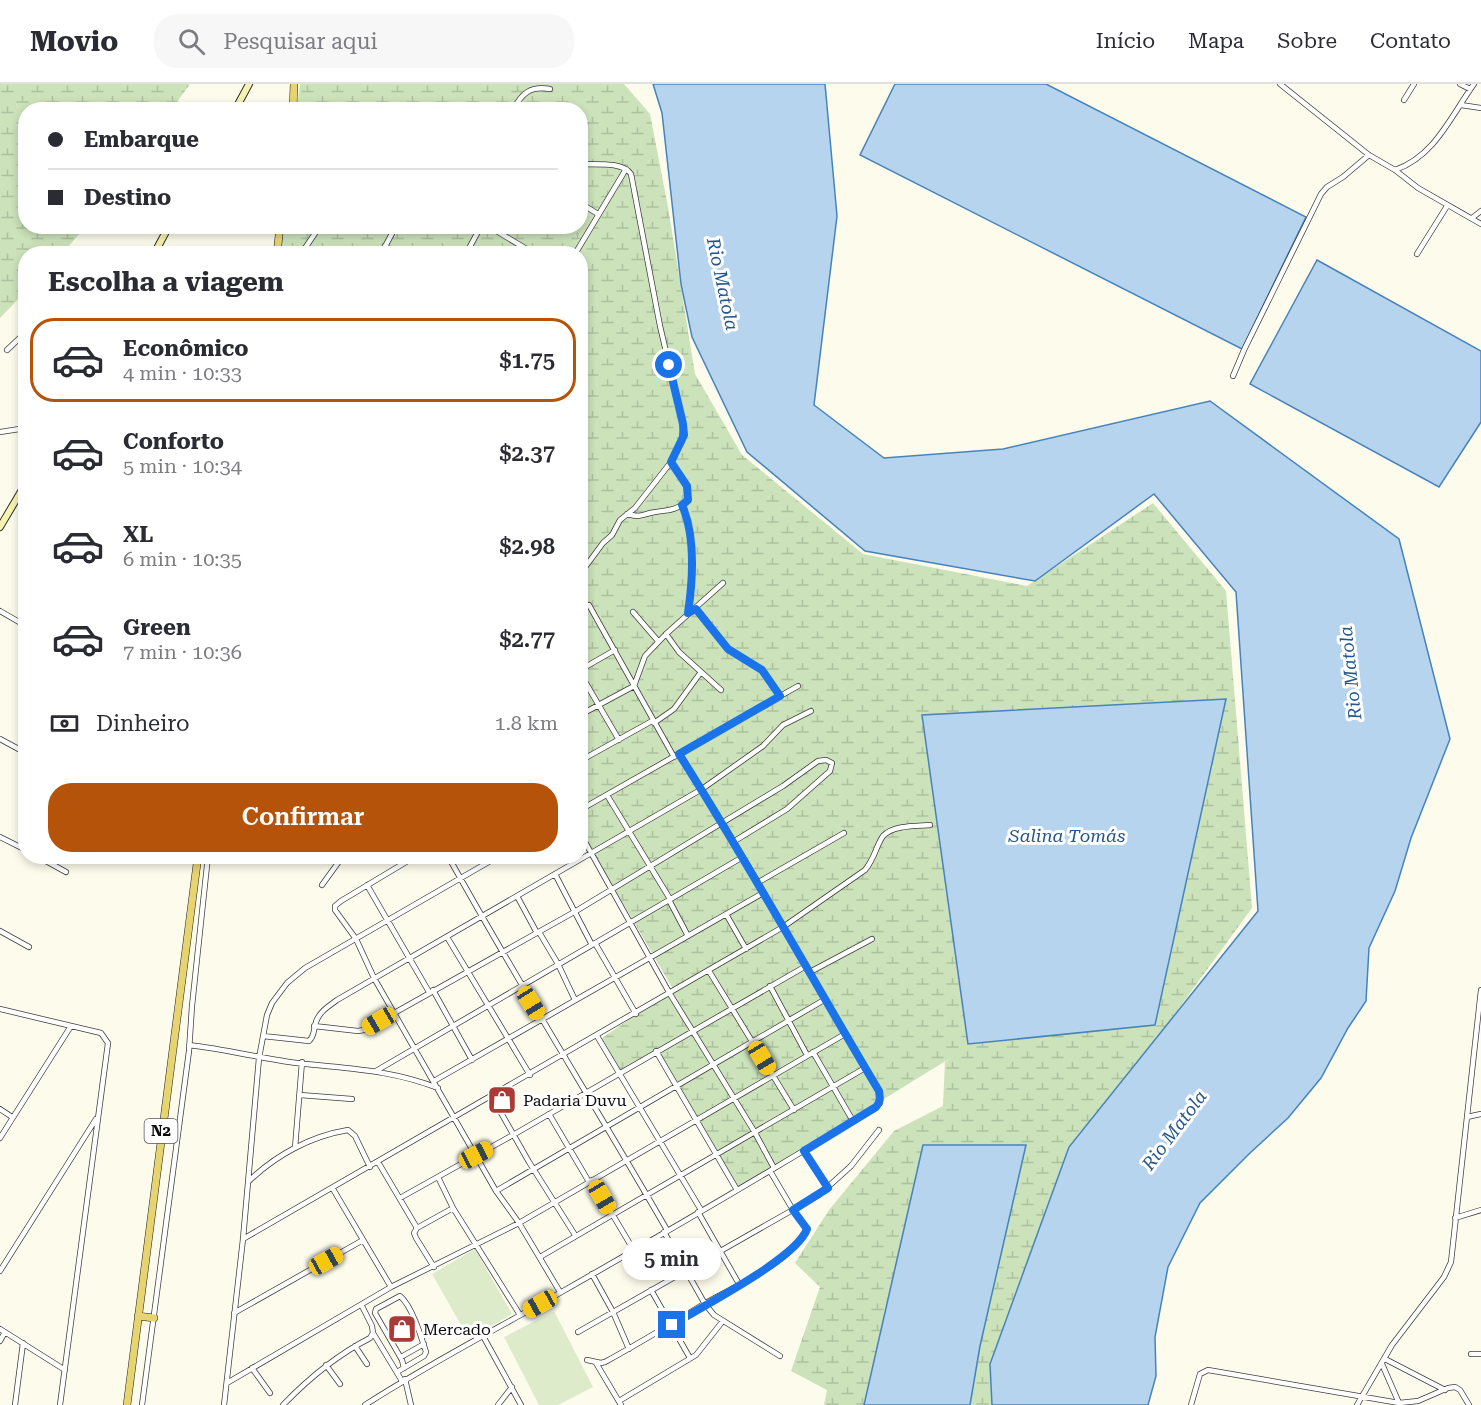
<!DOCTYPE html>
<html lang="pt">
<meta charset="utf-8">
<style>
body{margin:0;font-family:"Roboto Serif",serif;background:#f7f7f7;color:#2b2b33;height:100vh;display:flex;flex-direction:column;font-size:22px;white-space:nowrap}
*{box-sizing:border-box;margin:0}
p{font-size:20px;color:#7c7c81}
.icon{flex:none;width:33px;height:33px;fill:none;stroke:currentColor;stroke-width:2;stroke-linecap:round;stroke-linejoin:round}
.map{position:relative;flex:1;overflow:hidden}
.panel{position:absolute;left:18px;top:162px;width:570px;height:618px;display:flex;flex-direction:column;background:#fff;border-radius:24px;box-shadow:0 3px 9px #0003}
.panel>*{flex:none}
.guide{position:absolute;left:18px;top:18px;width:570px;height:132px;border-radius:24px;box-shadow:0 3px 9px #0003;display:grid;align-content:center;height:132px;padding:0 30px;background:#fff}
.end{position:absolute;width:27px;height:27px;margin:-14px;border:8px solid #1a73e8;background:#fff;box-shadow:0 0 0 3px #fff}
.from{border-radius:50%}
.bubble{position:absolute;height:42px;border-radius:21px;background:#fff;box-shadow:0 3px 9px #0003;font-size:20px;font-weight:600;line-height:42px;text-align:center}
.car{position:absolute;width:18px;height:36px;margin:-18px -9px;border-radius:8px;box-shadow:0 0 4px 2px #0007;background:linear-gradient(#f5c518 24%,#345 0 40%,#f5c518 0 76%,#345 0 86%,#f5c518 0)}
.guide b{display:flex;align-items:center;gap:21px;height:57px;font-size:22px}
.guide b+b{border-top:2px solid #e1e1e2}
.guide i{width:15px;height:15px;background:#2b2b33}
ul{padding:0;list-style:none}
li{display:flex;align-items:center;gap:18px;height:84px;margin:0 12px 9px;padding:0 18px;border:3px solid transparent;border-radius:24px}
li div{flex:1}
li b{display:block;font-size:22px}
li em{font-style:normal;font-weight:600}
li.selected{border-color:#b45309}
li>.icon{width:54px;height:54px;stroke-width:1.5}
h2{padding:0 30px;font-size:27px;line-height:72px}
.pay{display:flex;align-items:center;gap:15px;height:66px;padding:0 30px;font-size:22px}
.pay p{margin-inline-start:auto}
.primary-button{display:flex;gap:12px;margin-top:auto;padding:12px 30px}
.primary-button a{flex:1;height:69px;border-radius:24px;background:#b45309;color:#fff;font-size:24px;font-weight:600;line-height:69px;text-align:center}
header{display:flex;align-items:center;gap:36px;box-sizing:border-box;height:84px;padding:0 30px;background:#fff;border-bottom:2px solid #e1e1e2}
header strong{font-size:28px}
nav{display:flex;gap:33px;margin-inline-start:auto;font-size:21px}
.search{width:420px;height:54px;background:#f7f7f7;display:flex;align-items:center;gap:15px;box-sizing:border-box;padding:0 21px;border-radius:24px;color:#7c7c81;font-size:22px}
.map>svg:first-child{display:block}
.wetland{fill:url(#wetland-marsh)}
.pitch{fill:#ddebcb}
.water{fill:#b7d4ee;stroke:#4783bb;stroke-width:1.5}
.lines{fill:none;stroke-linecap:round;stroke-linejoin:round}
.minor-casing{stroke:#3e3e3e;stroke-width:6}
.secondary-casing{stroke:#2d2d2d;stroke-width:8}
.primary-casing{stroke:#1c1c1c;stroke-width:8}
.minor{stroke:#fff;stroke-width:4.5}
.secondary{stroke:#f4f3af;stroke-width:6}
.primary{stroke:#e7d471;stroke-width:7}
.route{stroke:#1a73e8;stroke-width:8}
.labels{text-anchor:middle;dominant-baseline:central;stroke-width:6;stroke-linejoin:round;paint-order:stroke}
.shield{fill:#fff;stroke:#545454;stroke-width:1.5}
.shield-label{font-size:15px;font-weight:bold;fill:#0b0b0b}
.poi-label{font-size:16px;fill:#0b0b0b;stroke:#fff;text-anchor:start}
.water-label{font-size:18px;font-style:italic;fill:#25568c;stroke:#fff}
</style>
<header>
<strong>Movio</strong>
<div class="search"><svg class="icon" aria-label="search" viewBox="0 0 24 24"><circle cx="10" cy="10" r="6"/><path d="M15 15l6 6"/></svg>Pesquisar aqui</div>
<nav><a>Início</a><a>Mapa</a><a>Sobre</a><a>Contato</a></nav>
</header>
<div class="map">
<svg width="1481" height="1321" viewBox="0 0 1481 1321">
<defs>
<pattern id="wetland-marsh" width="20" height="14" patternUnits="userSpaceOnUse" patternTransform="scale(1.5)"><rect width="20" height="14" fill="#cbe2ba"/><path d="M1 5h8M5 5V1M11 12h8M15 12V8" fill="none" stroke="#adc19f"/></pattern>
</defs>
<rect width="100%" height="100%" fill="#fcfbec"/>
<path class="wetland" d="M 0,0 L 190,0 L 172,25 L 26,26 L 26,142 L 85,143 L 63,169 L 26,170 L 25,208 L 0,234 Z
M 300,0 L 624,0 L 650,30 L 668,123 L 695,290 L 742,371 L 863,470 L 1027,502 L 1153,419 L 1226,507 L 1252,824 L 1163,946 L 1069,1063 L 990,1280 L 992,1321 L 824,1321 L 827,1306 L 791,1287 L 820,1203 L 795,1179 L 829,1126 L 894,1047 L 943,1022 L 945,978 L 952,973 L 738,1105 L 655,969 L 620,987 L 601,955 L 673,905 L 581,747 L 580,170 L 279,170 L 282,143 L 580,142 L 580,26 L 297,25 Z"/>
<path class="pitch" d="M 475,1165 L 512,1230 L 469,1255 L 432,1190 Z
M 554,1227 L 593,1303 L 558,1321 L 539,1321 L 504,1253 Z"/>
<path class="water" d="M 653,0 L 825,0 L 837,132 L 814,321 L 884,374 L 1003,365 L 1210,317 L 1399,455 L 1450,655 L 1411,754 L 1395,807 L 1369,864 L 1366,917 L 1348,944 L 1321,994 L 1288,1034 L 1250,1069 L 1200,1119 L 1168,1183 L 1155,1253 L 1156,1292 L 1148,1321 L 992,1321 L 990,1280 L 1069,1063 L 1258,827 L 1236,508 L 1154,410 L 1035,497 L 865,467 L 747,368 L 692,253 L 681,200 L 662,29 Z
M 895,0 L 1046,0 L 1306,133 L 1242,265 L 860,71 Z
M 1317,176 L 1481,267 L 1481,338 L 1439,403 L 1250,300 Z
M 1226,615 L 1155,941 L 968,960 L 922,631 Z
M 923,1061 L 1026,1061 L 980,1262 L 970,1321 L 864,1321 Z"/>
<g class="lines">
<g class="minor-casing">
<path id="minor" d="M 1280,0 L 1369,71 L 1395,86 L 1418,104 L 1481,140
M 1460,0 L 1470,5
M 1404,16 L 1414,0
M 1461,21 L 1481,24
M 513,26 C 522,9 530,2 550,5
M 557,26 L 561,23 L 568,26
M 580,36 L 585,40
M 580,80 C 595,81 622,77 631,90 L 660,242 L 683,340 L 682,357 L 671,378 L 635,424 L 620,436 L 612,451 L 603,459 L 580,490
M 1395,86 C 1435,72 1451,32 1474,0
M 580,119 L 598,130
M 1472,134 L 1481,127
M 488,142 L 535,170
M 385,162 L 398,170
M 301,170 L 320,142
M 381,170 L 396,142
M 466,170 L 481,142
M 575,170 L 626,85
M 1417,170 L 1447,122
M 7,266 L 26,248
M 1233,292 L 1244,266 L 1321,110 L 1327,103 L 1343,93 L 1369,71
M 0,348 L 26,344
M 682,421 C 696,452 693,495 688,528
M 627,430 C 639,433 639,432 650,429 C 668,425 670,429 687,418 L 687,402 L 671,378
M 589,521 L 674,673
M 696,524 L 728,565 L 762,586 L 780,612
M 0,527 L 26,542
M 633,528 L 658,557
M 666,550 L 679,568 L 721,606
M 580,586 L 615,566
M 580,589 L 619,656
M 580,631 L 634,602 L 645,572 L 666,550 L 723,499
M 654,639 L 674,625 L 701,588
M 0,655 L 26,669
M 580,677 L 652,637
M 607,711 L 670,815
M 580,726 L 798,602
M 580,749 L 670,910 L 754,1047 L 774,1084
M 0,753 L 26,766
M 37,772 L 66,788
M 416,772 L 341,817 L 335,822 L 335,826 L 356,855 L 374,894 L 496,1107 L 519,1139 L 560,1208
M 448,772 C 518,899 595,1021 667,1146
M 555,790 L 592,861
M 757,799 L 844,749
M 322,801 L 343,772
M 367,801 L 429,908
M 517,812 L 537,849
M 669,816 L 688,852
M 726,830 L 746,865
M 0,847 L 29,863
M 539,848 L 558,880 L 575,916
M 447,853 L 530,991
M 595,859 L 636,930
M 709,887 L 794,1026
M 810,888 L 872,855
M 770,902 L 807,971
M 433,906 L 472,976
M 0,925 L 101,949 L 108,959 L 60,1321
M 314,942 L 358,947 L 364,946 L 576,827 L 783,702 L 818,677 L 826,676 L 832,679 L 830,687 L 787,725 L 733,758
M 263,952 L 309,957 C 315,952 313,946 316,938 C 319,928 329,922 337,916 L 702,705 L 763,662 L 783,641 L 811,627
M 597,952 L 701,1126
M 189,961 C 223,965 256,973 289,978 C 343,985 386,984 438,1004
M 656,967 L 737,1106
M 813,968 L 853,1037
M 376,987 L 741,774
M 434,997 L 763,809
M 300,1011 L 352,1015
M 492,1013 L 529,1078 L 575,1151
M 0,1025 L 12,1033
M 549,1030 L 589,1098
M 1467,1033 L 1481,1030
M 0,1054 L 71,942
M 295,1064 L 302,978
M 804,1067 L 828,1104
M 378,1078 L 417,1144 L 414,1149 L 416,1154 L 434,1183
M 592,1096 L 633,1165
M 249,1097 C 276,1071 311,1052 348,1046 L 355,1052 L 370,1083
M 333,1105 L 391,1203
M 496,1107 L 824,916
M 400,1114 L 513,1051 L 806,882
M 453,1124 L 520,1231
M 698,1128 L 739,1200
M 1455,1134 L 1481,1126
M 417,1144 L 453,1124 L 438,1093
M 664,1148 L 705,1220 L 714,1231 L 780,1272
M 243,1155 L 783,843 L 865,786 C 875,774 876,762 883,752 C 893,741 916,742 930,741
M 540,1173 L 865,984
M 0,1187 L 96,1035
M 592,1190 L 613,1228 L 629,1265
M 651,1206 L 690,1274
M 234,1229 L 363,1156
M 0,1245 L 65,1286
M 578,1248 L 819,1111 L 851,1082 L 879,1046
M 373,1249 L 402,1297
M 483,1252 L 521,1321
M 0,1257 L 5,1248
M 355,1262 L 367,1280
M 1471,1270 L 1481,1270
M 401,1273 L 424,1260
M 1385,1275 L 1445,1306
M 587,1276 L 601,1279 L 605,1278 C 638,1260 671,1240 704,1220 C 732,1204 796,1175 807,1145 L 793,1126 L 770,1087
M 596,1279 L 621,1321
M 1382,1280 L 1399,1319
M 326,1281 L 340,1300
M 252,1284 L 270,1309
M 397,1288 L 424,1272 L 426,1268 C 421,1252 412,1222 400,1212 L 376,1225 L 375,1229 L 402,1276 L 404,1284
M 405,1295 L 411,1321
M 227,1299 L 391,1203 L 519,1139 L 845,950
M 619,1317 L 696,1271 L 722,1238
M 15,1321 L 23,1259
M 142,1321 L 189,967 L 192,922 L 208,772
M 224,1321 L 243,1155 L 259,974 L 267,931 L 272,919 L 287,899 L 305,884 L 499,772
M 283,1321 C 309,1294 337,1271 370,1254 L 373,1249 L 372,1242 L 362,1222
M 365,1321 C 427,1281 493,1247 558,1210 C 665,1149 771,1087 876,1023 L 880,1019 L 879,1007 C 812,895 750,779 679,670
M 498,1321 L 512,1303
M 1191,1321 L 1200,1290 L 1208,1286 L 1399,1319 L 1418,1317 L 1448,1304 L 1455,1303 L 1460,1306 L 1469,1321
M 1357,1321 L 1392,1261 L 1444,1193 L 1451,1178 L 1481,906"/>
</g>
<g class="secondary-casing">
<path id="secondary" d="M 235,26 L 249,0
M 154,170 L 169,142
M 0,443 L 26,399"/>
</g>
<g class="primary-casing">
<path id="primary" d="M 293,26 L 294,0
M 277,170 L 280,142
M 138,1232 L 154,1234
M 127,1321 L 198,772"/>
</g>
<use href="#minor" class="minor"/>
<use href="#secondary" class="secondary"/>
<use href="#primary" class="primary"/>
</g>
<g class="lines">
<path class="route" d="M 669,281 L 683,340 L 684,351 L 671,378 L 687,402 L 688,416 L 682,421 C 696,453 693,495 688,529 L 696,525 L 728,565 L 762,586 L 780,612 L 679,670 C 749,780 812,895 879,1007 C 880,1014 881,1017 876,1023 L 804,1067 L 828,1104 L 793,1126 L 807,1145 C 796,1175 702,1222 672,1241"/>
</g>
<defs>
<g id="shop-square" transform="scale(1.5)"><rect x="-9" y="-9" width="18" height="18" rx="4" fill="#a93a35" stroke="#fff"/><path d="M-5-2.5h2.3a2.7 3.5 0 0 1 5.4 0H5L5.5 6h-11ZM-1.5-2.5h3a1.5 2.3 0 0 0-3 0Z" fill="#fff"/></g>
</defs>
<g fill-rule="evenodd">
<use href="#shop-square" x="502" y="1016"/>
<use href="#shop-square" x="402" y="1245"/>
</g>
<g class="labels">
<rect class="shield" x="144.5" y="1035" width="33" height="24" rx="4.5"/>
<g class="shield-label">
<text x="161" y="1047">N2</text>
</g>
<g class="poi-label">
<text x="523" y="1016">Padaria Duvu</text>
<text x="423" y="1245">Mercado</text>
</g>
<g class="water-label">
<text transform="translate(723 200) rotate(78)">Rio Matola</text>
<text transform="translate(1350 589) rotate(-96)">Rio Matola</text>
<text x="1067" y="751">Salina Tomás</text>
<text transform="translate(1174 1046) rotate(-53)">Rio Matola</text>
</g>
</g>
</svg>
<i class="end from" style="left:669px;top:281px"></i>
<i class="end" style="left:672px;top:1241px"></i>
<div class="bubble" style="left:622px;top:1154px;width:99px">5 min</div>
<i class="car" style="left:531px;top:919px;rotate:148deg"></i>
<i class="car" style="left:379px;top:937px;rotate:240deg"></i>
<i class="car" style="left:762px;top:974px;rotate:149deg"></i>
<i class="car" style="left:476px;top:1071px;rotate:62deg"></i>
<i class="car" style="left:602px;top:1113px;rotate:150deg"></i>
<i class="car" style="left:326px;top:1177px;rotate:61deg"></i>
<i class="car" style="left:540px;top:1220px;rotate:241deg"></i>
<div class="guide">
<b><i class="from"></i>Embarque</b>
<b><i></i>Destino</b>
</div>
<section class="panel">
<h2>Escolha a viagem</h2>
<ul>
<li class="selected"><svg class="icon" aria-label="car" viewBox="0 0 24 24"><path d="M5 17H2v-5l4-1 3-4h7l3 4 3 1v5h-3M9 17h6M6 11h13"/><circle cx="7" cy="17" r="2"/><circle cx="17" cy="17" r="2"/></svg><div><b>Econômico</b><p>4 min · 10:33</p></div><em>$1.75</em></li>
<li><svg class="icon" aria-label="car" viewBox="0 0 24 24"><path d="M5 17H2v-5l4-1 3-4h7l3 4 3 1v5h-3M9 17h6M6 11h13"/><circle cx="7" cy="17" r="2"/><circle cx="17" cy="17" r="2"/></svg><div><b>Conforto</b><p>5 min · 10:34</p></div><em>$2.37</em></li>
<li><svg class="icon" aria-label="car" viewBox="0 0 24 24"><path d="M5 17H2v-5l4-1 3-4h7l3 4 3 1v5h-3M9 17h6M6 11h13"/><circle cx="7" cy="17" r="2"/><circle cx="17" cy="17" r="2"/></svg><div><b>XL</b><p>6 min · 10:35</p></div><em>$2.98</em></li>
<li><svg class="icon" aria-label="car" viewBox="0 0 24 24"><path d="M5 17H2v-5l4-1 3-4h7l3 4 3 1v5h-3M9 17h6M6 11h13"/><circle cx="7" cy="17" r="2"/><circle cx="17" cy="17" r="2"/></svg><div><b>Green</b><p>7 min · 10:36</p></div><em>$2.77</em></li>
</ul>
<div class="pay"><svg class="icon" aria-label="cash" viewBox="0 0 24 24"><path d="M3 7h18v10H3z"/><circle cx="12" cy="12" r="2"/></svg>Dinheiro<p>1.8 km</p></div>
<div class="primary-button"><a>Confirmar</a></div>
</section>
</div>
